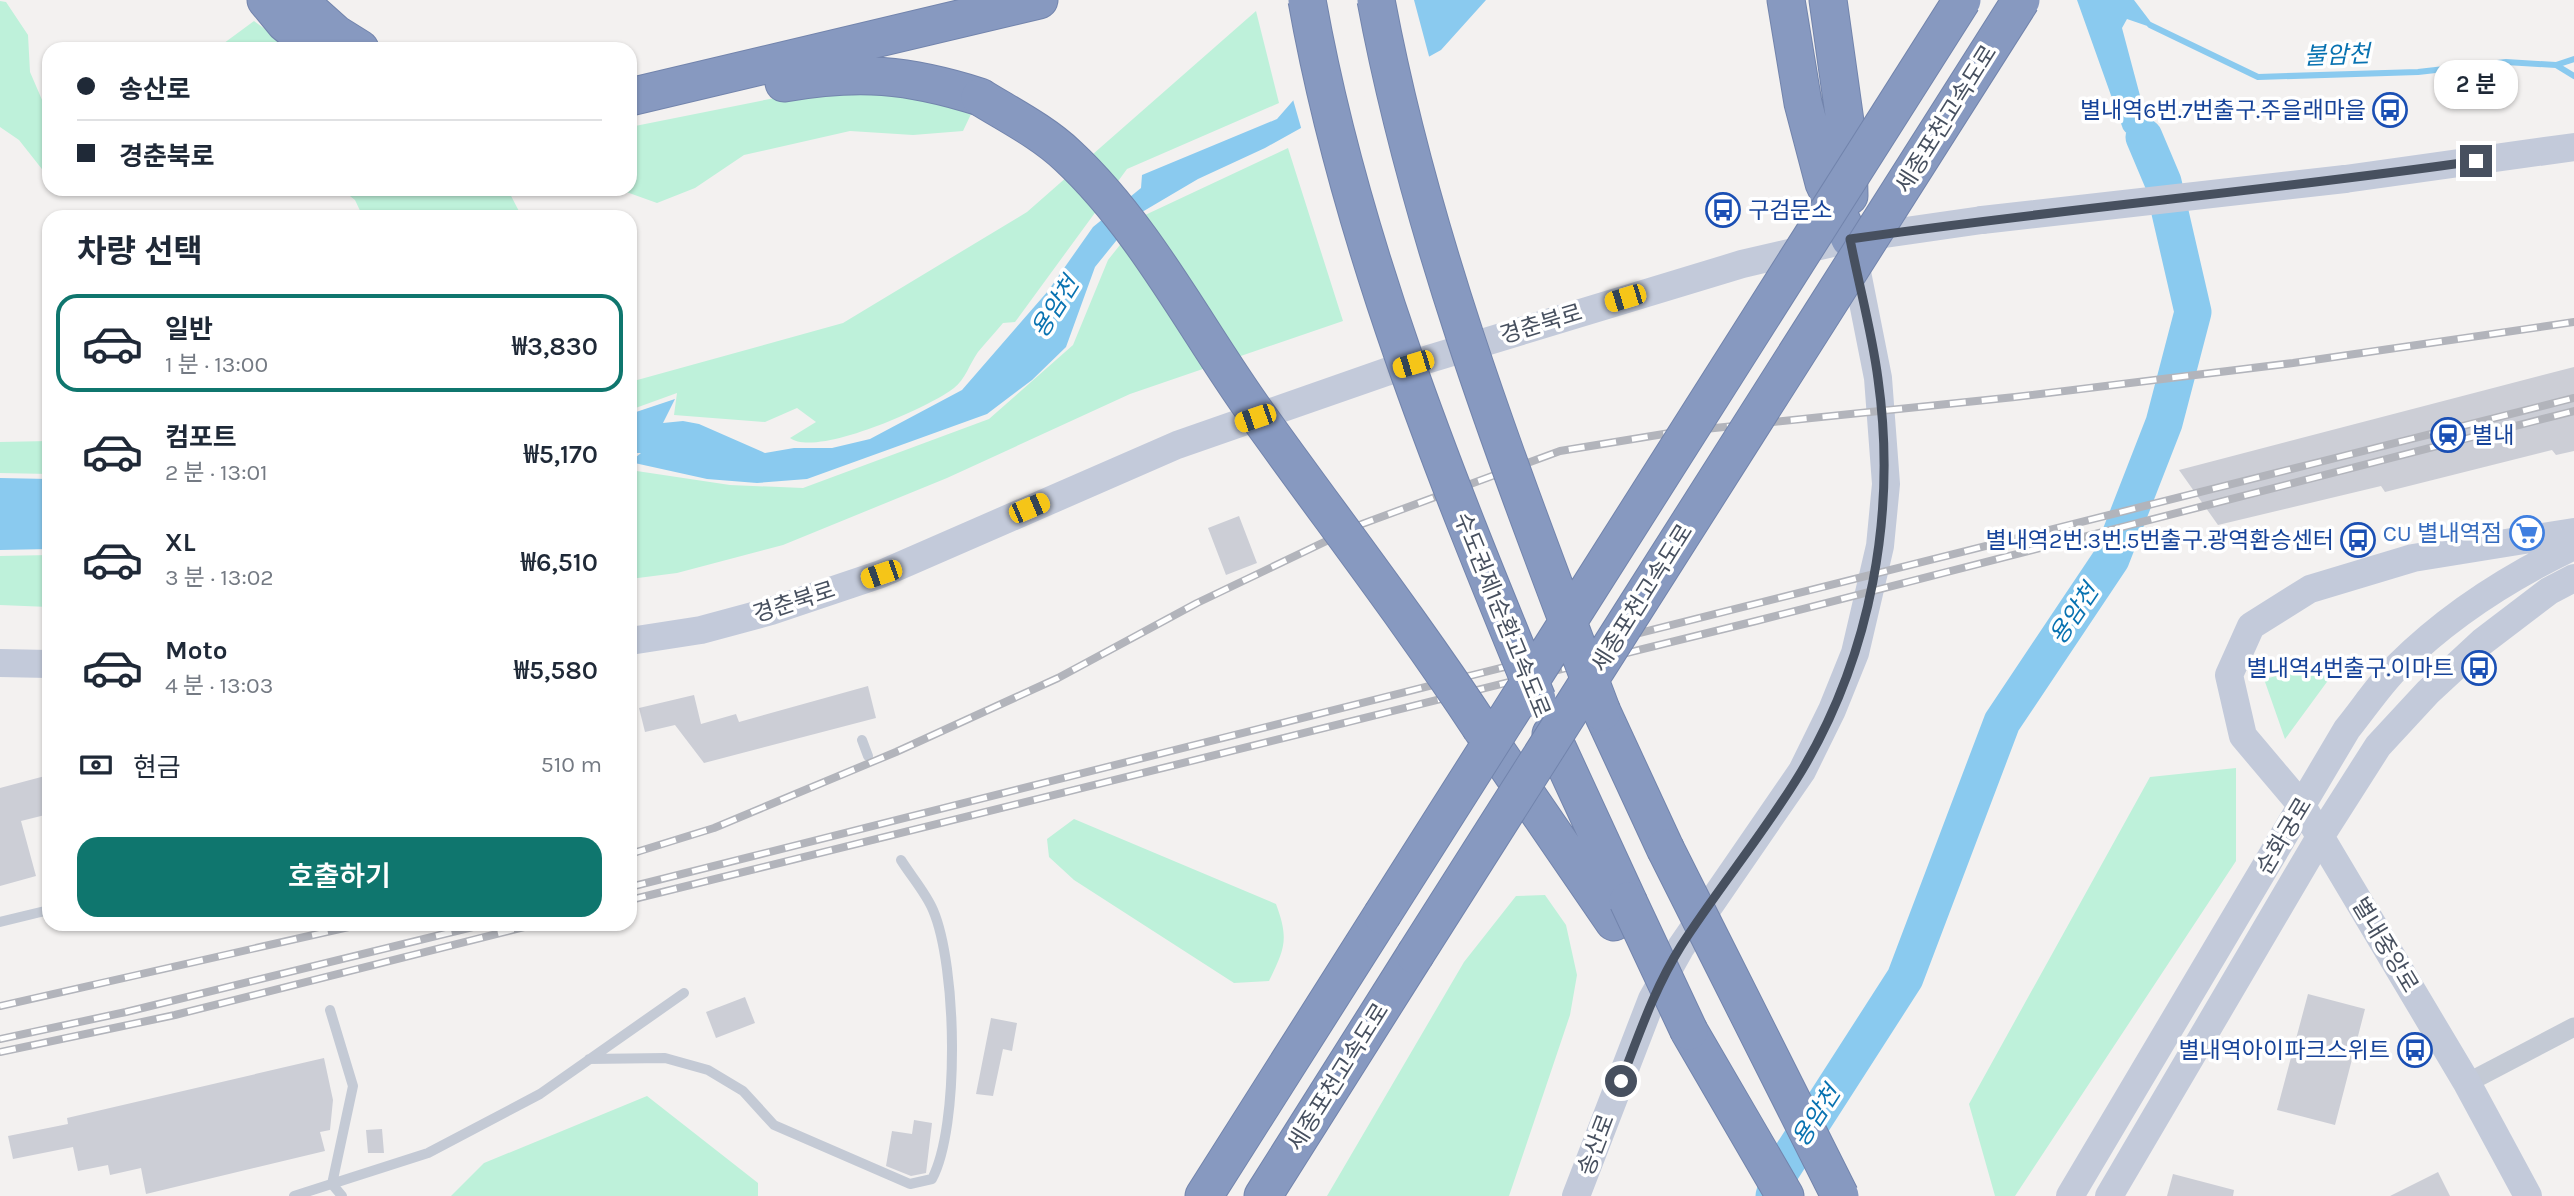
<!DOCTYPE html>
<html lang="ko">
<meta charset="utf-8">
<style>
body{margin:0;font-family:Karla,"Noto Sans KR",sans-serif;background:#f2f2f3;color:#1f2937;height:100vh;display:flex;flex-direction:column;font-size:26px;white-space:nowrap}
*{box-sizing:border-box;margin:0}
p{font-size:23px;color:#747a83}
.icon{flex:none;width:38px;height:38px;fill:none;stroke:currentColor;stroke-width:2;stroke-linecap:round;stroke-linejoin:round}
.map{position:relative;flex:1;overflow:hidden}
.details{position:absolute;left:42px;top:210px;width:595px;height:721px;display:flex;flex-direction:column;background:#fff;border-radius:21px;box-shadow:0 2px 5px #0004}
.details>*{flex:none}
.guide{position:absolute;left:42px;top:42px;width:595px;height:154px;border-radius:21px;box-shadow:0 2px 5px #0004;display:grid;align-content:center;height:154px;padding:0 35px;background:#fff}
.end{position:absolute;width:32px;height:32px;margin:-16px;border:9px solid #47505f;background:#fff;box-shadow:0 0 0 4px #fff}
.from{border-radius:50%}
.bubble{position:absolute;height:49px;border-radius:21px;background:#fff;box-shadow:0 2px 5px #0004;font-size:23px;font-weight:600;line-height:49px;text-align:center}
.car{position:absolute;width:21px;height:42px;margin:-21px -10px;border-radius:9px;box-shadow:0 0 5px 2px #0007;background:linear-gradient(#f5c518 24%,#345 0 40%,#f5c518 0 76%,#345 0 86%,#f5c518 0)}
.guide b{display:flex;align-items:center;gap:24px;height:66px;font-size:26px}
.guide b+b{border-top:2px solid #e0e1e3}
.guide i{width:18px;height:18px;background:#1f2937}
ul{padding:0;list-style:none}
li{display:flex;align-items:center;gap:21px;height:98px;margin:0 14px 10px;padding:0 21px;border:4px solid transparent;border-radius:21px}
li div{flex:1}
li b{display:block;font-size:26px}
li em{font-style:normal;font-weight:600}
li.on{border-color:#0f766e}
li>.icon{width:63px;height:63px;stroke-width:1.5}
h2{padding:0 35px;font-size:32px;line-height:84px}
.pay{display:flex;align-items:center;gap:18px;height:77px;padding:0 35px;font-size:26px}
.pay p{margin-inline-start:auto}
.button{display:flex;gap:14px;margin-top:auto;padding:14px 35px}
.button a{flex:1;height:80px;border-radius:21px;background:#0f766e;color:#fff;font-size:28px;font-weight:600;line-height:80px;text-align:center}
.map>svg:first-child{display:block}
.green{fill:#bef1da}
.water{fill:#8acaef}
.pier{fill:#f3f1f0}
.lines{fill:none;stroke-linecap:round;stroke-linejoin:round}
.stream{stroke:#8acaef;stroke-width:6}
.river{stroke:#8acaef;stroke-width:37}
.building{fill:#ccced6}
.highway-casing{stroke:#7284ac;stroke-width:39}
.lane{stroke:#c4cad5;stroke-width:10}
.street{stroke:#c4cad5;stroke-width:19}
.secondary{stroke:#c3cada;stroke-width:28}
.highway{stroke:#8799c0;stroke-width:37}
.rail-casing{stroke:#b2b4bb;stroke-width:8}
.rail{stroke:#fff;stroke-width:5;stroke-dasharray:16;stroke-linecap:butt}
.highway-bridge-casing{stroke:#7284ac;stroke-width:39;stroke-linecap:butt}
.secondary-bridge{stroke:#c3cada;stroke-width:28}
.highway-bridge{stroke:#8799c0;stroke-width:37}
.route{stroke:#47505f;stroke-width:9}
.labels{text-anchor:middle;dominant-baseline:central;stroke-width:7;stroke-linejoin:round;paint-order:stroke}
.transit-label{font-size:23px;fill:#164399;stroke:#fff;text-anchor:end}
.street-label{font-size:23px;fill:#47505f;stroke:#fff}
.shop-label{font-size:23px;fill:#366cbe;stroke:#fff;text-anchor:end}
.water-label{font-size:24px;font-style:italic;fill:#0872b1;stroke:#fff}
</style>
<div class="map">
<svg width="2574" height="1196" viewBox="0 0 2574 1196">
<rect width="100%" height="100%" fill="#f3f1f0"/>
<path class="green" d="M 0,1 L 6,2 L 28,35 L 30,72 L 49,116 L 49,178 L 19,140 L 0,127 Z
M 1256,11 L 1279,103 L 1127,169 L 1015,322 L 1003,323 C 995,333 986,342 978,352 C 970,363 965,380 954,388 C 930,407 816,458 790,438 L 816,422 L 797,408 L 765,422 L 674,415 L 677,393 L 630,410 L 630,382 L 843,323 L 1027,212 Z
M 254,21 L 292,49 L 216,49 Z
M 835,86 L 932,99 L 972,112 L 963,131 L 913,135 L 850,131 L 744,155 L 695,188 L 657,203 L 618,189 L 630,189 L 630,127 Z
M 1288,148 L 1343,321 L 1130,394 L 947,478 L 783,545 L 677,573 L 630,579 L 630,470 L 730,485 L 803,488 L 989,419 L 1073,345 L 1108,260 L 1143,216 Z
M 341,189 L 451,189 L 458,195 L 509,192 L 522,217 L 363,217 L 355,200 Z
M 49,441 L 49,474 L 0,473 L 0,442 Z
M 49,555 L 49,607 L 0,605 L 0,556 Z
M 2343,660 L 2285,739 L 2264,679 Z
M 2236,768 L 2236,861 L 2015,1196 L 1995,1196 L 1969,1104 L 2150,777 Z
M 1074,819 L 1276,904 C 1289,939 1285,948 1269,981 L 1234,983 L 1074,880 L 1049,857 L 1047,839 Z
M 1545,895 L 1566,925 L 1577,975 L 1570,1015 L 1509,1196 L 1327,1196 L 1464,962 L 1516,896 Z
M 647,1096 L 758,1183 L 758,1196 L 451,1196 L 484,1163 Z"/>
<path class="water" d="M 1381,0 L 1486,0 L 1441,50 L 1265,148 L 1198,179 L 1137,215 L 1095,267 L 1066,347 L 1032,380 L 987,414 L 807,479 L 757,483 L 707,479 L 630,462 L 641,453 L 630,453 L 630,414 L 675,399 L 663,423 L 683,421 L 699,424 L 765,453 L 794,448 L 832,448 L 870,439 L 962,390 L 1048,291 L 1093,227 L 1141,188 L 1142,175 L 1277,119 Z
M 2077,0 L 2134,0 L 2156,29 L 2127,19 L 2122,28 L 2163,182 L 2123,129 Z
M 0,478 L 49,479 L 49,549 L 0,550 Z"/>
<path class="pier" d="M 1377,0 L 1414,0 L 1430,60 L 1302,131 L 1292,96 Z
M 2153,129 L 2166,181 L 2163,186 L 2122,133 Z"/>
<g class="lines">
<path class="stream" d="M 2150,25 L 2258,77 L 2418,72 L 2506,62 L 2556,65 L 2574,76
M 2556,65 L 2574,59"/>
<path class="river" d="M 1774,1196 L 1781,1171 L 1905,978 L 2002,722 L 2111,559 L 2164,423 L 2193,312 L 2163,182 L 2144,137"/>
</g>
<path class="building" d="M 2574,367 L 2574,451 L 2556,455 L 2552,450 L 2385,492 L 2381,486 L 2218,525 L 2179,470 Z
M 1239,516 L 1257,563 L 1226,575 L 1208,528 Z
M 868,686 L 876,718 L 704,763 L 675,725 L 645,732 L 639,708 L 694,695 L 701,724 L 736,714 L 739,722 Z
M 45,776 L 49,792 L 49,814 L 21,821 L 36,876 L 0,886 L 0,788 Z
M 2308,994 L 2365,1009 L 2335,1125 L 2277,1110 Z
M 745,997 L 755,1023 L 716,1038 L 706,1012 Z
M 991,1018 L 1017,1023 L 1012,1051 L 1003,1049 L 993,1096 L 976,1094 Z
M 324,1058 L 333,1100 L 330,1130 L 320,1132 L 325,1151 L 146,1194 L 141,1168 L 110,1175 L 108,1165 L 78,1171 L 73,1147 L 13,1159 L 8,1136 L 68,1124 L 67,1118 Z
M 914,1120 L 932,1123 L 926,1173 L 911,1176 L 886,1166 L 892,1131 L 912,1134 Z
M 382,1129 L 384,1153 L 368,1153 L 366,1130 Z
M 2438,1172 L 2450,1196 L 2390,1196 Z
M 2173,1174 L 2234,1190 L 2233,1196 L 2167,1196 Z"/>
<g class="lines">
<g class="highway-casing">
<path id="highway" d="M 266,0 L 285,23 L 317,49
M 298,0 L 336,34 L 360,49
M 1786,0 L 1803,103 L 1824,183 L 1850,239
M 1828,0 L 1848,143 L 1849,196
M 784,83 C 858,70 908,74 980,97
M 630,97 L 1039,0
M 1602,712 L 1665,848
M 1481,728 L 1614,922
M 1551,734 L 1628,901
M 1689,1031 L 1785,1196
M 1204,1196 L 1382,915
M 1263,1196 L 1415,955"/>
</g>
<path class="lane" d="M 862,740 L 868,756
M 0,922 L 49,910
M 330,1010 L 353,1086 L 332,1184 L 342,1196
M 589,1059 L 665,1058 L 708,1070 L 743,1091 L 774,1125 L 910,1184 L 932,1179 C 960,1126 957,966 933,910 C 926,893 911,876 901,860
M 294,1196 L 428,1153 L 540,1094 L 684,993"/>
<path class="street" d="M 2467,1083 L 2574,1027"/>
<path class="secondary" d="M 2345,179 L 2574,147
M 630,641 L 701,630 L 771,611 L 881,574 L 1177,445 L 1386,372 L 1742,264 L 1850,239 L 1982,220
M 0,663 L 49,664
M 1576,1196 L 1652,999 L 1681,947 L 1802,771 L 1832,710 L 1855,653 L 1880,546 L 1886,484 L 1878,378 L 1853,252
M 2070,1196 L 2347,729 C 2364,708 2379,685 2398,666 C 2449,615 2509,577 2574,546
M 2109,1196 L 2320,837 L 2378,746 L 2428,692 L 2482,642 L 2549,591 L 2574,578
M 2528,1196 L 2467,1083 L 2302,806 L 2243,736 L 2229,675 L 2251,626 L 2310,589 L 2413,558 L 2574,532"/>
<use href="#highway" class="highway"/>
<g class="rail-casing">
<path id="rail" d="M 630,854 L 714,828 L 896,752 L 1058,678 L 1197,603 L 1362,524 L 1560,451 L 1676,432 L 2015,397 L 2293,363 L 2574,322
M 630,887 L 2574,398
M 630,900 L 1756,621 L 2574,411
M 0,1006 L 362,924
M 0,1039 L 126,1012 L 485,924
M 0,1052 L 175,1015 L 536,924"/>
</g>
<use href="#rail" class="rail"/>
<g class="highway-bridge-casing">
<path id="highway-bridge" d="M 1307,0 C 1350,242 1444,473 1537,699
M 1376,0 C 1422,246 1514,479 1602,712
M 980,97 C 1009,115 1043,132 1068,156 C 1145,228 1195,328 1256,413 C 1331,518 1410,620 1481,728
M 1665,848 L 1840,1196
M 1628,901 L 1689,1031
M 1382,915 L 1962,0
M 1415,955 L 2021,0"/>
</g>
<path class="secondary-bridge" d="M 1982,220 L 2345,179"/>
<use href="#highway-bridge" class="highway-bridge"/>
</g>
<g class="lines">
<path class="route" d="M 1621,1081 C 1639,1035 1654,989 1681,946 C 1719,887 1765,832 1801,772 C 1871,655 1897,513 1878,379 C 1872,332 1859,286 1850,239 C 2058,209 2268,191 2476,161"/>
</g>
<defs>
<g id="bus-ring" transform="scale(1.75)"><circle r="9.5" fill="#fff" stroke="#1a4fb4" stroke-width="1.5"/><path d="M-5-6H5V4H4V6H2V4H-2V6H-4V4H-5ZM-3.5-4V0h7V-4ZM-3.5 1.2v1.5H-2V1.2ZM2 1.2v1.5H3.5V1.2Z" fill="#1a4fb4"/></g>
<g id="station-ring" transform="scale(1.75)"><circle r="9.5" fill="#fff" stroke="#1a4fb4" stroke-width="1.5"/><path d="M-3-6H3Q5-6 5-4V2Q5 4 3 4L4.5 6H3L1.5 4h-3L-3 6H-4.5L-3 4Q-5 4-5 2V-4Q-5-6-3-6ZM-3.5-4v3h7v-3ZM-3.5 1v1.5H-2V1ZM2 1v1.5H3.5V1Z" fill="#1a4fb4"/></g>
<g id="supermarket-ring" transform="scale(1.75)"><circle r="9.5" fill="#fff" stroke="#3f7fe0" stroke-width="1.5"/><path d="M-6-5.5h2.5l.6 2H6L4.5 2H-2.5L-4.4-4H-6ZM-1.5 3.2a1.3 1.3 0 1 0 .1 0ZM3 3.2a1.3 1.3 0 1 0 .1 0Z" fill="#3f7fe0"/></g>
</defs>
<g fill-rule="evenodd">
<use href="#bus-ring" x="2390" y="110"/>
<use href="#bus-ring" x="1723" y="210"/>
<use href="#station-ring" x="2448" y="435"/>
<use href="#supermarket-ring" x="2527" y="533"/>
<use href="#bus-ring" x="2358" y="540"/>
<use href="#bus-ring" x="2479" y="668"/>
<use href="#bus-ring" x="2415" y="1050"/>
</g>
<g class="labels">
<g class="transit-label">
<text x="2366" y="110">별내역6번.7번출구.주을래마을</text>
<text x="1748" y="210" text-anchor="start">구검문소</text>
<text x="2472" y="435" text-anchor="start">별내</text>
<text x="2334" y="540">별내역2번.3번.5번출구.광역환승센터</text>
<text x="2454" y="668">별내역4번출구.이마트</text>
<text x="2390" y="1050">별내역아이파크스위트</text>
</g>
<g class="street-label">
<text transform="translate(1946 119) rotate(-58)">세종포천고속도로</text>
<text transform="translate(1541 324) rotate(-17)">경춘북로</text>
<text transform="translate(1642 598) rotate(-58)">세종포천고속도로</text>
<text transform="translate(794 602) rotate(-18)">경춘북로</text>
<text transform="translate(1502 615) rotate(68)">수도권제1순환고속도로</text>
<text transform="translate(2284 836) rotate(-59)">순화궁로</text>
<text transform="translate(2385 945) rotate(59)">별내중앙로</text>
<text transform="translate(1338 1077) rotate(-58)">세종포천고속도로</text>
<text transform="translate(1596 1145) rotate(-69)">송산로</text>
</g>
<g class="shop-label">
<text x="2502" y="533">CU 별내역점</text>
</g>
<g class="water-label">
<text transform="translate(2337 55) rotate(-2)">불암천</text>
<text transform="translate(1055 307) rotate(-58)">용암천</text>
<text transform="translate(2074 614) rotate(-56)">용암천</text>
<text transform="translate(1816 1116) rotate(-57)">용암천</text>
</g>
</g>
</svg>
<i class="end from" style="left:1621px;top:1081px"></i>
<i class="end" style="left:2476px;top:161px"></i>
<div class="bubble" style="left:2434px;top:60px;width:84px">2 분</div>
<i class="car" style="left:1625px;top:298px;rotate:253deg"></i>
<i class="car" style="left:1413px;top:364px;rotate:253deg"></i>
<i class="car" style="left:1255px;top:418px;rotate:251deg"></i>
<i class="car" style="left:1029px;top:508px;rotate:67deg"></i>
<i class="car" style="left:881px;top:574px;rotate:251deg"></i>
<div class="guide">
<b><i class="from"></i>송산로</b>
<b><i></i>경춘북로</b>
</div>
<section class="details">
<h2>차량 선택</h2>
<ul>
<li class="on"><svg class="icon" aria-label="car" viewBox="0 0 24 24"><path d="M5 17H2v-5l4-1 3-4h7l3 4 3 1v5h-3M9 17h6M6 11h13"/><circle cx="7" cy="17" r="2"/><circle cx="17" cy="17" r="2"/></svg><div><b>일반</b><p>1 분 · 13:00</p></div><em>₩3,830</em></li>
<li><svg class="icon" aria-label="car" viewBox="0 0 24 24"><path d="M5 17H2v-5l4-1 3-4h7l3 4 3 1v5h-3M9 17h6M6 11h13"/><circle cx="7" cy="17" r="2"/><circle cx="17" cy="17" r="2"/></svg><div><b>컴포트</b><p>2 분 · 13:01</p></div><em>₩5,170</em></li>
<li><svg class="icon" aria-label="car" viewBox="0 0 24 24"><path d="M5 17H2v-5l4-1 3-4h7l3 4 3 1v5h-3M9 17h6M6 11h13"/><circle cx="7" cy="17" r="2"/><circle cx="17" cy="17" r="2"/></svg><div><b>XL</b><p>3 분 · 13:02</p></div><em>₩6,510</em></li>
<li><svg class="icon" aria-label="car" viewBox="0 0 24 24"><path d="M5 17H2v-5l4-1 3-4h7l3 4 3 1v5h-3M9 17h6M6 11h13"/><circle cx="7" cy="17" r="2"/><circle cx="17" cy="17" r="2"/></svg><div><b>Moto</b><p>4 분 · 13:03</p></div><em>₩5,580</em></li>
</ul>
<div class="pay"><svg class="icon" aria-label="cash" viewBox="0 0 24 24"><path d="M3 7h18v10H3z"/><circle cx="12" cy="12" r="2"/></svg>현금<p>510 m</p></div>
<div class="button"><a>호출하기</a></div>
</section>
</div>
